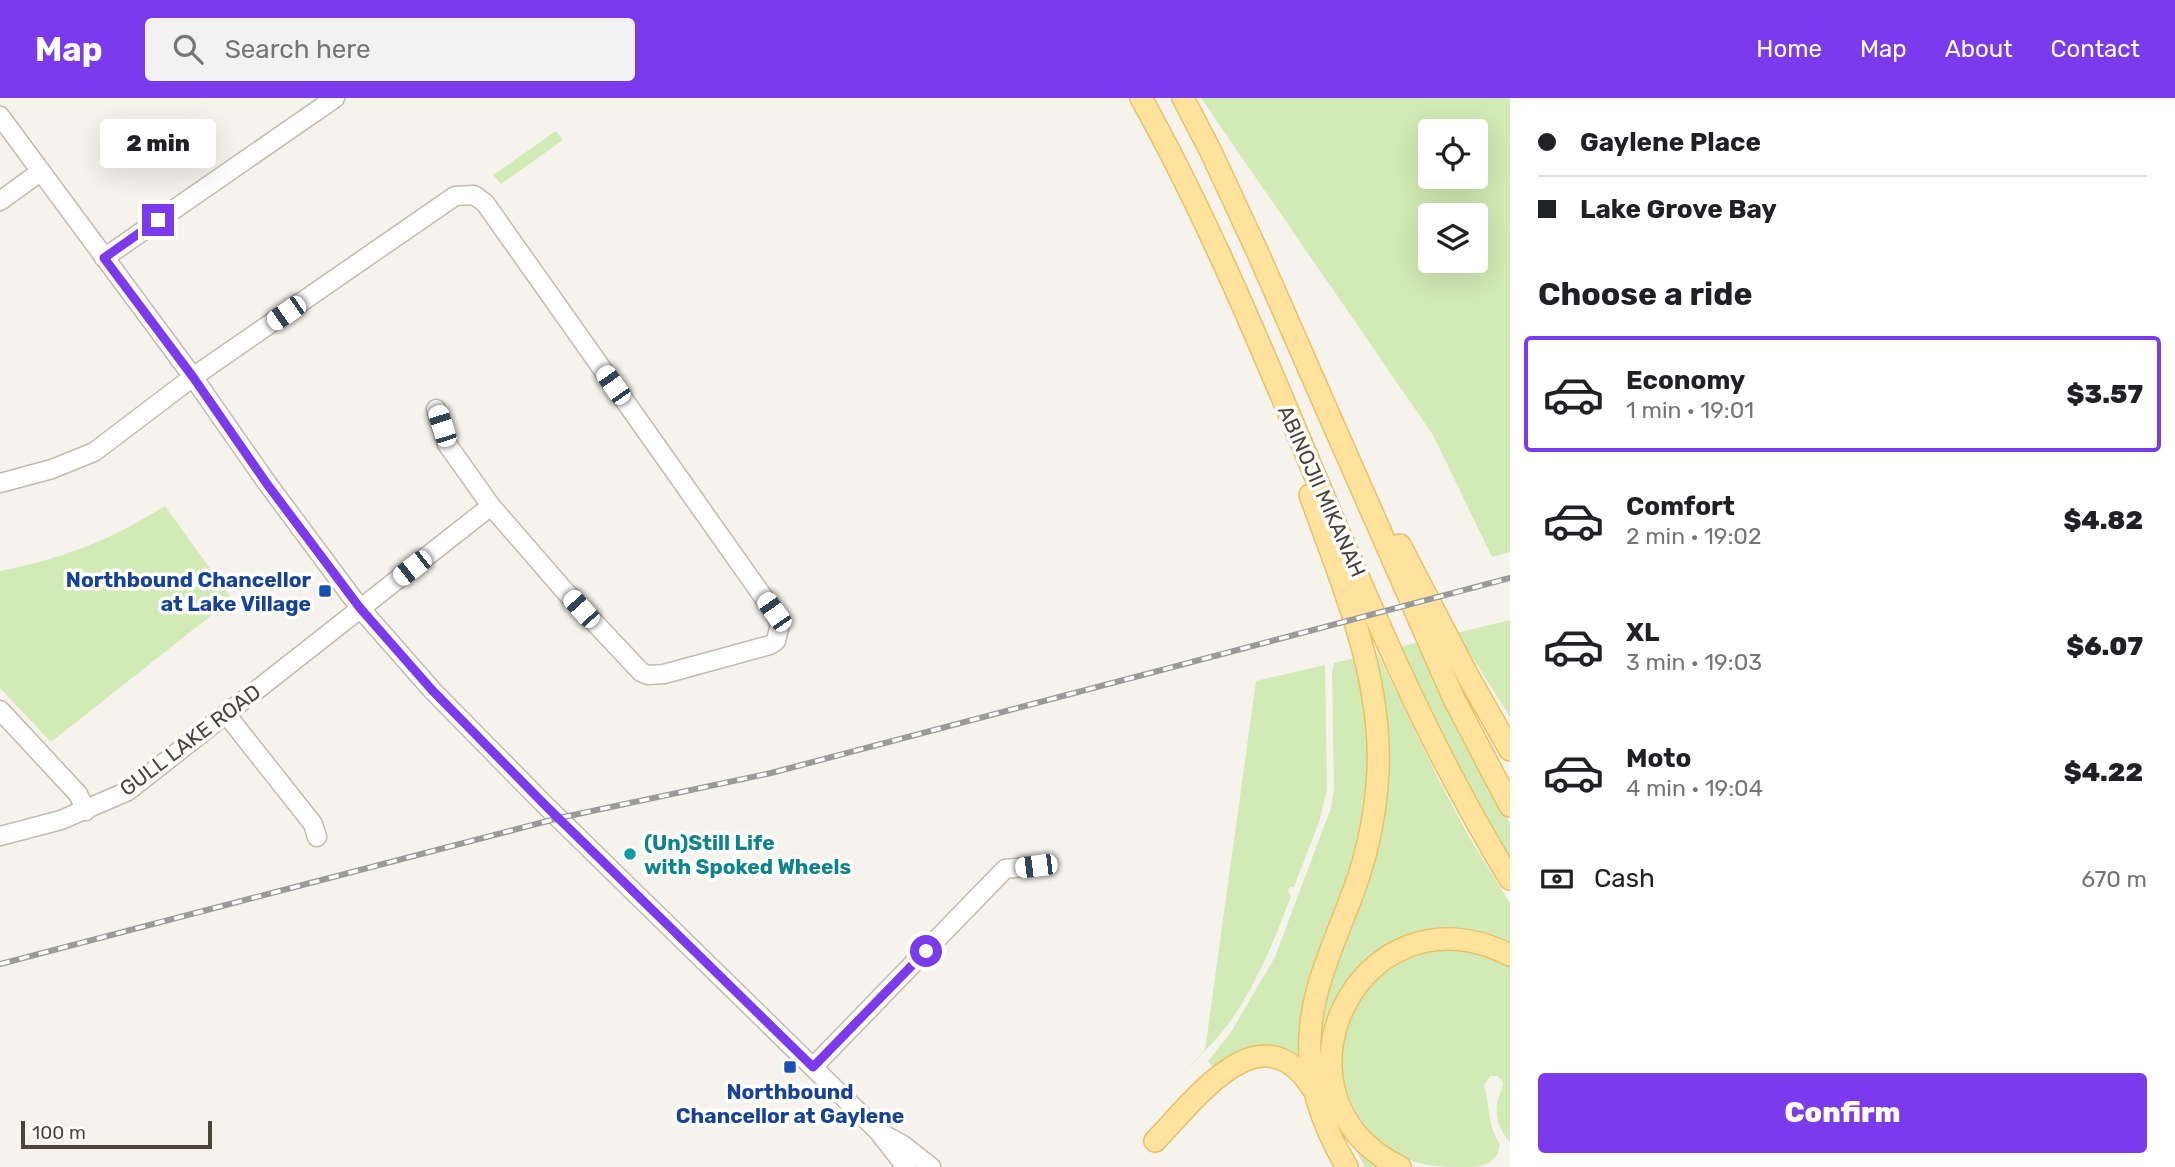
<!DOCTYPE html>
<meta charset="utf-8">
<style>
body{margin:0;font-family:Rubik,sans-serif;background:#f2f2f2;color:#202124;height:100vh;display:flex;flex-direction:column;font-size:26px;white-space:nowrap}
*{box-sizing:border-box;margin:0}
p{font-size:23px;color:#757577}
.icon{flex:none;width:38px;height:38px;fill:none;stroke:currentColor;stroke-width:2;stroke-linecap:round;stroke-linejoin:round}
.map{position:relative;flex:1;overflow:hidden}
.details{display:flex;flex-direction:column;background:#fff;width:665px}
.details>*{flex:none}
.guide{display:grid;align-content:center;height:154px;padding:0 28px;background:#fff}
.controls{position:absolute;left:1418px;top:21px;display:grid;gap:14px}
.controls a{display:grid;place-items:center;width:70px;height:70px;border-radius:7px;background:#fff;box-shadow:0 7px 28px #0002;font-size:35px}
.scale{position:absolute;left:21px;bottom:18px;width:191px;box-sizing:border-box;padding-left:7px;border:4px solid #4b4439;border-top:0;font-size:19px;line-height:24px;white-space:nowrap;color:#4b4439;-webkit-text-stroke:5px #fff;paint-order:stroke}
.end{position:absolute;width:32px;height:32px;margin:-16px;border:9px solid #7c3aed;background:#fff;box-shadow:0 0 0 4px #fff}
.from{border-radius:50%}
.bubble{position:absolute;height:49px;border-radius:7px;background:#fff;box-shadow:0 7px 28px #0002;font-size:23px;font-weight:800;line-height:49px;text-align:center}
.car{position:absolute;width:21px;height:42px;margin:-21px -10px;border-radius:9px;box-shadow:0 0 5px 2px #0007;background:linear-gradient(#fff 24%,#345 0 40%,#fff 0 76%,#345 0 86%,#fff 0)}
.guide b{display:flex;align-items:center;gap:24px;height:66px;font-size:26px}
.guide b+b{border-top:2px solid #e0e0e0}
.guide i{width:18px;height:18px;background:#202124}
ul{padding:0;list-style:none}
li{display:flex;align-items:center;gap:21px;height:116px;margin:0 14px 10px;padding:0 14px;border:4px solid transparent;border-radius:7px}
li div{flex:1}
li b{display:block;font-size:26px}
li em{font-style:normal;font-weight:800}
li.active{border-color:#7c3aed}
li>.icon{width:63px;height:63px;stroke-width:1.5}
h2{padding:0 28px;font-size:32px;line-height:84px}
.pay{display:flex;align-items:center;gap:18px;height:77px;padding:0 28px;font-size:26px}
.pay p{margin-inline-start:auto}
.action{display:flex;gap:14px;margin-top:auto;padding:14px 28px}
.action a{flex:1;height:80px;border-radius:7px;background:#7c3aed;color:#fff;font-size:28px;font-weight:800;line-height:80px;text-align:center}
header{display:flex;align-items:center;gap:42px;box-sizing:border-box;height:98px;padding:0 35px;background:#7c3aed;color:#fff}
header strong{font-size:33px}
nav{display:flex;gap:38px;margin-inline-start:auto;font-size:24px}
.search{width:490px;height:63px;background:#f2f2f2;display:flex;align-items:center;gap:18px;box-sizing:border-box;padding:0 24px;border-radius:7px;color:#757577;font-size:26px}
main{display:flex;flex:1;min-height:0}
.map>svg:first-child{display:block}
.green{fill:#d2eab5;fill-rule:evenodd}
.lines{fill:none;stroke-linecap:round;stroke-linejoin:round}
.minor-casing{stroke:#c2bbae;stroke-width:21}
.major-casing{stroke:#e6c16a;stroke-width:24}
.minor{stroke:#fff;stroke-width:18}
.major{stroke:#ffe39c;stroke-width:21}
.rail-casing{stroke:#9a9a9a;stroke-width:6}
.rail{stroke:#fff;stroke-width:3.5;stroke-dasharray:10;stroke-linecap:butt}
.route{stroke:#7c3aed;stroke-width:9}
.transit-dot{fill:#1a4fb4;stroke:#fff;stroke-width:2.5}
.culture-dot{fill:#0f9aa8;stroke:#fff;stroke-width:2.5}
.labels{text-anchor:middle;dominant-baseline:central;stroke-width:7;stroke-linejoin:round;paint-order:stroke}
.street-label{font-size:21px;fill:#4b4439;stroke:#fff}
.transit-label{font-size:21px;font-weight:bold;fill:#164399;stroke:#fff;text-anchor:end}
.culture-label{font-size:21px;font-weight:bold;fill:#0d838f;stroke:#fff;text-anchor:start}
</style>
<header>
<strong>Map</strong>
<div class="search"><svg class="icon" aria-label="search" viewBox="0 0 24 24"><circle cx="10" cy="10" r="6"/><path d="M15 15l6 6"/></svg>Search here</div>
<nav><a>Home</a><a>Map</a><a>About</a><a>Contact</a></nav>
</header>
<main>
<div class="map">
<svg width="1510" height="1069" viewBox="0 0 1510 1069">
<rect width="100%" height="100%" fill="#f6f3ec"/>
<path class="green" d="M 1201,0 L 1510,0 L 1510,454 L 1492,459 L 1433,337 ZM 1430,33 L 1475,33 L 1475,79 L 1430,79 ZM 1430,117 L 1475,117 L 1475,163 L 1430,163 Z
M 556,33 L 563,42 L 501,86 L 493,77 Z
M 165,408 L 232,501 L 51,644 L 0,590 L 0,473 C 67,459 107,444 165,408 Z
M 1510,522 L 1510,619 L 1457,535 Z
M 1420,544 L 1482,675 L 1510,725 L 1510,766 L 1472,700 L 1399,549 Z
M 1377,554 L 1440,684 L 1469,739 L 1510,805 L 1510,850 L 1395,848 L 1324,959 L 1386,1069 L 1365,1069 L 1339,1022 L 1319,977 L 1320,914 L 1375,743 L 1371,556 Z
M 1355,560 L 1368,633 L 1368,710 L 1303,965 L 1293,961 L 1216,974 L 1208,963 L 1231,934 L 1275,859 L 1331,710 L 1334,691 L 1332,576 L 1334,565 Z
M 1325,567 L 1327,692 L 1319,724 L 1294,789 L 1290,789 L 1288,793 L 1291,798 C 1273,846 1254,893 1223,933 C 1209,950 1193,965 1178,980 L 1205,952 L 1256,583 Z
M 1460,851 L 1499,862 L 1510,869 L 1510,1044 C 1499,1032 1494,1017 1498,1001 C 1500,994 1503,991 1503,984 L 1498,978 L 1490,978 L 1484,987 C 1490,1007 1487,1027 1500,1046 C 1497,1066 1484,1069 1466,1069 C 1449,1069 1434,1069 1418,1065 C 1357,1046 1324,972 1351,914 C 1355,907 1362,900 1367,893 C 1379,877 1397,861 1418,856 C 1431,853 1446,853 1460,851 Z"/>
<g class="lines">
<g class="minor-casing">
<path id="minor" d="M 0,18 L 193,279 L 267,385 L 360,510 L 432,592 L 546,708 L 878,1033 L 906,1069
M 0,103 L 40,74
M 104,160 L 335,0
M 436,311 L 447,346 L 491,408
M 0,385 L 52,371 L 94,354 L 193,279 L 455,98 L 474,97 L 485,105 L 774,514 L 780,526 L 776,543 L 770,547 L 664,576 L 648,577 L 641,574 L 563,491 L 491,408 L 128,693 L 61,722 L 0,738
M 0,612 L 78,696 L 86,713
M 226,616 L 313,726 L 317,739
M 813,969 L 1005,771 L 1036,768
M 881,1035 L 903,1047 L 931,1069"/>
</g>
<g class="major-casing">
<path id="major" d="M 1141,0 C 1281,252 1359,535 1510,781
M 1183,0 L 1211,54 L 1258,155 L 1454,601 L 1510,708
M 1310,397 C 1342,485 1382,577 1378,673 C 1376,713 1368,754 1354,792 C 1337,839 1312,888 1310,939 C 1307,985 1323,1029 1347,1069
M 1400,447 L 1468,578 L 1510,652
M 1155,1043 C 1196,1001 1261,909 1313,991
M 1400,1069 C 1256,998 1359,781 1510,857"/>
</g>
<use href="#minor" class="minor"/>
<use href="#major" class="major"/>
<g class="rail-casing">
<path id="rail" d="M 0,866 L 559,720 L 771,675 L 1510,480"/>
</g>
<use href="#rail" class="rail"/>
</g>
<g class="lines">
<path class="route" d="M 158,122 L 104,160 L 193,279 L 267,386 L 360,510 L 432,592 L 546,708 L 813,969 L 926,853"/>
</g>
<g class="transit-dot">
<rect x="318" y="486" width="14" height="14" rx="3.5"/>
<rect x="783" y="962" width="14" height="14" rx="3.5"/>
</g>
<circle class="culture-dot" cx="630" cy="756" r="7"/>
<g class="labels">
<g class="street-label">
<text transform="translate(1322 393) rotate(66)">ABINOJII MIKANAH</text>
<text transform="translate(190 642) rotate(-37)">GULL LAKE ROAD</text>
</g>
<g class="transit-label">
<text x="311" y="481">Northbound Chancellor<tspan x="311" dy="24">at Lake Village</tspan></text>
<text x="790" y="993" text-anchor="middle">Northbound<tspan x="790" dy="24">Chancellor at Gaylene</tspan></text>
</g>
<g class="culture-label">
<text x="644" y="744">(Un)Still Life<tspan x="644" dy="24">with Spoked Wheels</tspan></text>
</g>
</g>
</svg>
<div class="controls">
<a><svg class="icon" aria-label="locate" viewBox="0 0 24 24"><circle cx="12" cy="12" r="6"/><path d="M12 2v4M12 18v4M2 12h4M18 12h4"/></svg></a>
<a><svg class="icon" aria-label="layers" viewBox="0 0 24 24"><path d="M12 4l9 5-9 5-9-5zM3 14l9 5 9-5"/></svg></a>
</div>
<div class="scale">100 m</div>
<i class="end from" style="left:926px;top:853px"></i>
<i class="end" style="left:158px;top:122px"></i>
<div class="bubble" style="left:100px;top:21px;width:116px">2 min</div>
<i class="car" style="left:286px;top:215px;rotate:235deg"></i>
<i class="car" style="left:613px;top:287px;rotate:325deg"></i>
<i class="car" style="left:442px;top:328px;rotate:342deg"></i>
<i class="car" style="left:412px;top:470px;rotate:232deg"></i>
<i class="car" style="left:581px;top:511px;rotate:318deg"></i>
<i class="car" style="left:774px;top:514px;rotate:325deg"></i>
<i class="car" style="left:1036px;top:768px;rotate:263deg"></i>
</div>
<section class="details">
<div class="guide">
<b><i class="from"></i>Gaylene Place</b>
<b><i></i>Lake Grove Bay</b>
</div>
<h2>Choose a ride</h2>
<ul>
<li class="active"><svg class="icon" aria-label="car" viewBox="0 0 24 24"><path d="M5 17H2v-5l4-1 3-4h7l3 4 3 1v5h-3M9 17h6M6 11h13"/><circle cx="7" cy="17" r="2"/><circle cx="17" cy="17" r="2"/></svg><div><b>Economy</b><p>1 min · 19:01</p></div><em>$3.57</em></li>
<li><svg class="icon" aria-label="car" viewBox="0 0 24 24"><path d="M5 17H2v-5l4-1 3-4h7l3 4 3 1v5h-3M9 17h6M6 11h13"/><circle cx="7" cy="17" r="2"/><circle cx="17" cy="17" r="2"/></svg><div><b>Comfort</b><p>2 min · 19:02</p></div><em>$4.82</em></li>
<li><svg class="icon" aria-label="car" viewBox="0 0 24 24"><path d="M5 17H2v-5l4-1 3-4h7l3 4 3 1v5h-3M9 17h6M6 11h13"/><circle cx="7" cy="17" r="2"/><circle cx="17" cy="17" r="2"/></svg><div><b>XL</b><p>3 min · 19:03</p></div><em>$6.07</em></li>
<li><svg class="icon" aria-label="car" viewBox="0 0 24 24"><path d="M5 17H2v-5l4-1 3-4h7l3 4 3 1v5h-3M9 17h6M6 11h13"/><circle cx="7" cy="17" r="2"/><circle cx="17" cy="17" r="2"/></svg><div><b>Moto</b><p>4 min · 19:04</p></div><em>$4.22</em></li>
</ul>
<div class="pay"><svg class="icon" aria-label="cash" viewBox="0 0 24 24"><path d="M3 7h18v10H3z"/><circle cx="12" cy="12" r="2"/></svg>Cash<p>670 m</p></div>
<div class="action"><a>Confirm</a></div>
</section>
</main>
